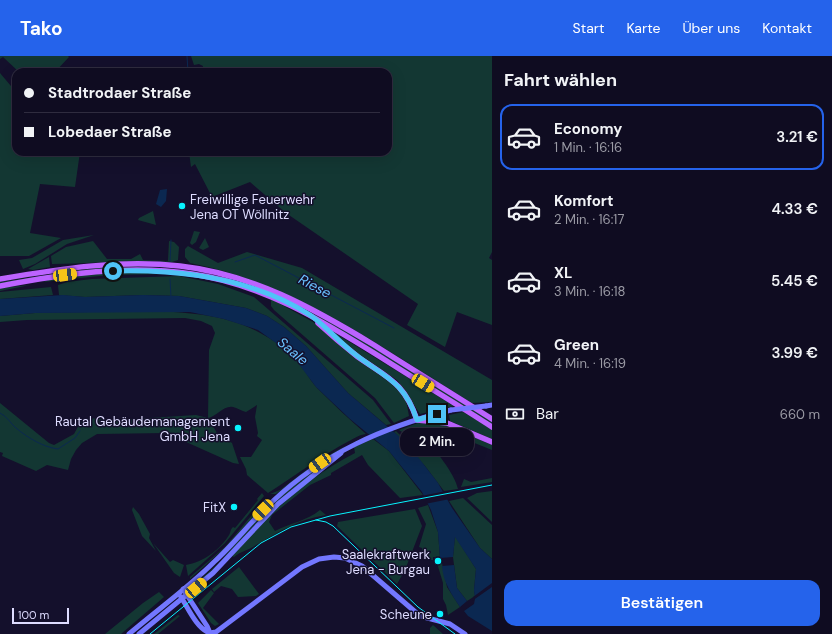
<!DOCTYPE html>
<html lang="de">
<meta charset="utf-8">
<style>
body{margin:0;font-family:"DM Sans",sans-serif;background:#1d1a2e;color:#f1f3f6;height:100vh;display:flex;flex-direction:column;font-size:15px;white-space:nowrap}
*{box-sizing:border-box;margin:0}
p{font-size:13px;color:#9b9ba5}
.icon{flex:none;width:22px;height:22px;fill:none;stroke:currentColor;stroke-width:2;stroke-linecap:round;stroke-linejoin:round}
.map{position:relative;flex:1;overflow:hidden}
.panel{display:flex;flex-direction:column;background:#0f0c21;width:340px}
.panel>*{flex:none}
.banner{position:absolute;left:12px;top:12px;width:380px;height:88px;border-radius:12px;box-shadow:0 4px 16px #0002,0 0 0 1px #2f2c3f;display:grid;align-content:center;height:88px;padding:0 12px;background:#0f0c21}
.scale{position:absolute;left:12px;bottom:10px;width:57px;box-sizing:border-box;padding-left:4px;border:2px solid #dedcff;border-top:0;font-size:11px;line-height:14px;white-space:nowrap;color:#dedcff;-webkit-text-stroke:3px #14102c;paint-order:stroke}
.end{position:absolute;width:18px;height:18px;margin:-9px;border:5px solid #4fc3f7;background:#111;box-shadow:0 0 0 2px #111}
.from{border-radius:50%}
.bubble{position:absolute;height:28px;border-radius:12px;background:#0f0c21;box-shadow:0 4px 16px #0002,0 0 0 1px #2f2c3f;font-size:13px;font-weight:600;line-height:28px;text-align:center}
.car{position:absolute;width:12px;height:24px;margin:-12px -6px;border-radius:5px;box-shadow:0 0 3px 1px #0007;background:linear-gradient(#f5c518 24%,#345 0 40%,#f5c518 0 76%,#345 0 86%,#f5c518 0)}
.banner b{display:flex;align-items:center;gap:14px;height:38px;font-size:15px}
.banner b+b{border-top:1px solid #2f2c3f}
.banner i{width:10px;height:10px;background:#f1f3f6}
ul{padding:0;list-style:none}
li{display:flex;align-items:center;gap:12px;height:66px;margin:0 8px 6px;padding:0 4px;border:2px solid transparent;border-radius:12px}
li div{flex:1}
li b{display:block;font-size:15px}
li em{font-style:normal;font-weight:600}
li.current{border-color:#2563eb}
li>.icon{width:36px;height:36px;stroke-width:1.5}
h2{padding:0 12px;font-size:18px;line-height:48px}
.pay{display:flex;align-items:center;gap:10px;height:44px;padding:0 12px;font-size:15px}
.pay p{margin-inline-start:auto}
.action{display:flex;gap:8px;margin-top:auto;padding:8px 12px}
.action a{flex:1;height:46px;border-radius:12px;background:#2563eb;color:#fff;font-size:16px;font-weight:600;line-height:46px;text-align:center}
header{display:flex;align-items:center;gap:24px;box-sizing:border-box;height:56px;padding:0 20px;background:#2563eb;color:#fff}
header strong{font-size:19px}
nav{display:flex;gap:22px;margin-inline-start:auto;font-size:14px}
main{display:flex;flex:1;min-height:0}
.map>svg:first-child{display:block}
.green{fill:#133733}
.water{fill:#0b2851}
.pier{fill:#14102c}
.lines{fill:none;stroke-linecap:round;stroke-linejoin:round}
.stream{stroke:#0b2851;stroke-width:1}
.secondary{stroke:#7377ff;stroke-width:5}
.primary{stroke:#bc63ff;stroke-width:5.5}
.tram{stroke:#08f4ff;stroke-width:1}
.secondary-bridge{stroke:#7377ff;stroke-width:5}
.route{stroke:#4fc3f7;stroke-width:5}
.poi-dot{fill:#08f4ff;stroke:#14102c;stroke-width:1.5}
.labels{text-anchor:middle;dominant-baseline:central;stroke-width:3;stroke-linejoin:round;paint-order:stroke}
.poi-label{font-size:13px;fill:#dedcff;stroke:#14102c;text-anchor:end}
.water-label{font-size:14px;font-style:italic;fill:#6ac2ff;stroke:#14102c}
</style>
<header>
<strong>Tako</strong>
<nav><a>Start</a><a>Karte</a><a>Über uns</a><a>Kontakt</a></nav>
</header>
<main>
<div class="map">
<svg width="492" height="578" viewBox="0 0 492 578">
<rect width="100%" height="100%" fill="#14102c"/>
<path class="green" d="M 0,0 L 68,0 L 69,1 L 55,16 L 19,16 L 3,1 L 0,3 Z
M 191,0 L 492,0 L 492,196 L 489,202 L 492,204 L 492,269 L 457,256 L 445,291 L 407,269 L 418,248 L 286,157 L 250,126 L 212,141 L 195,108 L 191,111 L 189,96 L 388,96 L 388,16 L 202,16 L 203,10 L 199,8 L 194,9 Z
M 0,17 L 16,36 L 16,96 L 80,96 L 75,131 L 40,128 L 30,177 L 61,182 L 29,200 L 0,200 Z
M 153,155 L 156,169 L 138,164 L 139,162 Z
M 194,175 L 200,176 L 196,186 L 192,189 L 190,187 Z
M 94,179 L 67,188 L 35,208 L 23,213 L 19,204 L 32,202 L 63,184 Z
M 205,182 L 209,191 L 203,194 L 199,192 Z
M 93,185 L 107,203 L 131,203 L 140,198 L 143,204 L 168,205 L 169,185 L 174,186 L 179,191 L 178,204 L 172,206 C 132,203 90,208 52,208 L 51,200 L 66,191 Z
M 188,190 L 218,207 L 247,196 L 302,212 L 492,324 L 492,346 L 472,347 C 383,293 295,227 190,207 L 185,201 L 185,193 Z
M 49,201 L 50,211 L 33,214 L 28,213 Z
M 107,210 L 146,210 L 87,214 L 0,228 L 0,226 Z
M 127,216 L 166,218 L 109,219 L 43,226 C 63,217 105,218 127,216 Z
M 179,220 L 218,228 L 254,241 L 373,344 L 391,368 L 386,369 L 348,337 L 306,290 L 284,271 L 267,260 L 246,252 L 179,240 L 143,239 L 85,241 L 59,239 L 58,229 L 67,226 L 92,223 Z
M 30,229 L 0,235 L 0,232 Z
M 51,231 L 53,239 L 0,243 L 0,236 Z
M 271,243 L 313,266 L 398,331 L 406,344 L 409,360 L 394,367 L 375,342 L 274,254 L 271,250 Z
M 290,245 L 359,282 L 492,365 L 492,368 Z
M 143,255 C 201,256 252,260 295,303 C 304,312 309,323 317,332 C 333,348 349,363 366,378 C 359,379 355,382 349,385 C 321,400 295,420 268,437 L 247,419 L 246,413 L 240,401 L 251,401 L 262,384 L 257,380 L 258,377 L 255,361 L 257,349 L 246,356 C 242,355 237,352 233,351 C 224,349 216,361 208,362 L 217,377 L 232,387 L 239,408 L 233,407 L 166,377 L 97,378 L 82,387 L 76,394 L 71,403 L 68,414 L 47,409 L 36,415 L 2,400 L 3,397 L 0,396 L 0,347 L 49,387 L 54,389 L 74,378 L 81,365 L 86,362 L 118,364 L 196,359 L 208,362 L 209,294 L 215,277 L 212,270 L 201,265 L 185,262 L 27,264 L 0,266 L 0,260 L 35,257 Z
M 325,271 L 454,350 L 420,358 L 398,325 L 353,294 Z
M 463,356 L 492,373 L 492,383 L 450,365 L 449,359 Z
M 418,367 L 445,369 L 492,389 L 492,394 L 442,374 L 433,390 L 425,383 L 408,380 L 399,374 Z
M 396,375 C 404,384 412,382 422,385 C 435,390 455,419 458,433 L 444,435 L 425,410 L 394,376 Z
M 373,383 L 389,395 L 423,439 L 400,442 L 368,409 L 362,399 L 331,417 L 331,419 L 310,429 L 272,459 L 269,466 L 275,475 C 290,467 307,465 320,454 L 326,459 C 299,463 279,476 256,489 C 249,494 241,495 234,501 L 232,500 C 270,457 303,424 355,397 L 354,391 Z
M 347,389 L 310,412 L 276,438 L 270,438 L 280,434 L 318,405 Z
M 324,408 L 274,448 L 217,510 L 196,529 L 195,528 L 219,507 L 254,466 L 286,435 Z
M 492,422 L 492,426 L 461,431 L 464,423 L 471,426 Z
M 492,435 L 492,466 L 467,442 L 477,437 Z
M 262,437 L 264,440 L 225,487 L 188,520 L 186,509 C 203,506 220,494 229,479 C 231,476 230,474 233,471 L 235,472 L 258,444 L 257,443 Z
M 266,442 L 264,449 L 227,490 L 190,523 L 190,521 L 226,490 Z
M 463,442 L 492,469 L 492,503 L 480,492 L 449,445 Z
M 428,449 L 438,476 L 440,502 L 433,501 L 433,504 L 427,504 L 426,499 L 423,499 L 422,492 L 419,491 L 426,468 L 418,452 Z
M 133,451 L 139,458 L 150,478 L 149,482 L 156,495 L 142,480 L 132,454 Z
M 415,453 L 422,470 L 405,514 L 397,528 L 337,470 L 338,466 Z
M 455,480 L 476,513 L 474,534 L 475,540 L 467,545 L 457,532 L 453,501 Z
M 153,487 L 170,506 L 173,504 L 184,509 L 180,521 L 174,517 Z
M 437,507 L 442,507 L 447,531 L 460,551 L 448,559 L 446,549 L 443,543 L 443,527 Z
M 239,511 L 259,538 L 256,540 L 238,541 L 232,533 L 221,530 L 214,536 L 212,533 Z
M 211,534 L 214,537 L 203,552 L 219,568 L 215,570 L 211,567 L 198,547 Z
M 159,536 L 164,541 L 121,578 L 105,578 L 143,547 Z
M 178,559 L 180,560 L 158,578 L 154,578 Z
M 433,569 L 443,578 L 430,578 L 430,572 Z"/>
<path class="water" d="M 167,133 L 166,145 L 161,151 L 156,148 L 160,134 Z
M 63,239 L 85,241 L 143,239 L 179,240 L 246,252 L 267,260 L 284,271 L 306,290 L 348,337 L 408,388 L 438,427 L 452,452 L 480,492 L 492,503 L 492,575 L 468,560 L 464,555 L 474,548 L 475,543 L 474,534 L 476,513 L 455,481 L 453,501 L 440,502 L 438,476 L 431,454 L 422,436 L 389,395 L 350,363 L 316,331 L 295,303 L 276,287 L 258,274 L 224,263 L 190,256 L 35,257 L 0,260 L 0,243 Z
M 454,509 L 457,532 L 467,545 L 460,551 C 452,539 443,526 442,510 Z"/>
<path class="pier" d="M 446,435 L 450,443 L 425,448 L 421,440 Z
M 492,527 L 492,531 L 472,545 L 473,541 Z"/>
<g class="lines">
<path class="stream" d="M 187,0 L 188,16
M 170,205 L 171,184
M 235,206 L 255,199 L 394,272
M 170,223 L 171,241
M 0,357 C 7,360 10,367 16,372 C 28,382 43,391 58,393 L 75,382 L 80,375"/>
<path class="secondary" d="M 486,350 L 492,349
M 183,533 L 207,570 L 210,577
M 181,541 C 188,552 197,573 210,577
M 210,577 L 216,576 L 302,511 L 319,503 L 334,501 L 345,502 L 362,510 L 420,560 L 450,568 L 465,578
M 129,578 C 157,554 188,532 214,506 C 235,487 252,464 273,445 C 324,397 384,371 451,354
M 139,578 L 213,517 L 278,448 L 341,397"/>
<path class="primary" d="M 0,223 C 59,213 120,203 180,210 C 252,218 313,252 374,289 C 413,314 453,338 492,363
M 0,230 C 63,218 129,208 192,218 C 262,228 323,265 382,302 C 418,325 455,347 492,371
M 318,267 C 331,279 344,290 358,301 C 388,322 404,326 417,364 L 447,367 L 492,386"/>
<path class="tram" d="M 316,464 L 326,466 L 333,470 L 418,551 L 455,578
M 150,578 L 261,487 L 291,471 L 330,460 L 492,429"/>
<path class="secondary-bridge" d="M 451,354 L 486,350"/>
</g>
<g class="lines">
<path class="route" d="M 113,215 C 180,213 252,222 310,259 C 326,270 340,287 356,299 C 386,322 404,325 417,364 L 437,358"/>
</g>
<g class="poi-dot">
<circle cx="182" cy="150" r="4"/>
<circle cx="238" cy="372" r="4"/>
<circle cx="234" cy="451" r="4"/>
<circle cx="438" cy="505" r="4"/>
<circle cx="440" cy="558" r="4"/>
</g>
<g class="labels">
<g class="poi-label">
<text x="190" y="143" text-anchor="start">Freiwillige Feuerwehr<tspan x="190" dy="15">Jena OT Wöllnitz</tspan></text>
<text x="230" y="365">Rautal Gebäudemanagement<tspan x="230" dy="15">GmbH Jena</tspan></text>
<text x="226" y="451">FitX</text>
<text x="430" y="498">Saalekraftwerk<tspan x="430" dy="15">Jena - Burgau</tspan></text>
<text x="432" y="558">Scheune</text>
</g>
<g class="water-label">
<text transform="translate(315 230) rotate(28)">Riese</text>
<text transform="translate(293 295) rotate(40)">Saale</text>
</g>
</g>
</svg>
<div class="scale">100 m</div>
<i class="end from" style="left:113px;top:215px"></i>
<i class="end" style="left:437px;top:358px"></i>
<div class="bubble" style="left:400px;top:372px;width:74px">2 Min.</div>
<i class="car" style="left:65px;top:219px;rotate:82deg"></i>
<i class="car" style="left:423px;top:327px;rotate:121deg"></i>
<i class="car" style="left:320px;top:407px;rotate:235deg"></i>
<i class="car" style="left:263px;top:454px;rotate:225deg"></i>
<i class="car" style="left:196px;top:532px;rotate:50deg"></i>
<div class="banner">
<b><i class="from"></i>Stadtrodaer Straße</b>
<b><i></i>Lobedaer Straße</b>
</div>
</div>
<section class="panel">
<h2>Fahrt wählen</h2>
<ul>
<li class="current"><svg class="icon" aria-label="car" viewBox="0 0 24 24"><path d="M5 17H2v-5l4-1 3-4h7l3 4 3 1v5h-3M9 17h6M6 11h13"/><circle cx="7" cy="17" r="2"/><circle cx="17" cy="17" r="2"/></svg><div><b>Economy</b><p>1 Min. · 16:16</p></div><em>3.21 €</em></li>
<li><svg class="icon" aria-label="car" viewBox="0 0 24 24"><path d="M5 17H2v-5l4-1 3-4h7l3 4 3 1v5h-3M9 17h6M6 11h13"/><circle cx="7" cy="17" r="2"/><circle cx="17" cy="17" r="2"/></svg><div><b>Komfort</b><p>2 Min. · 16:17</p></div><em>4.33 €</em></li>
<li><svg class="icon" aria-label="car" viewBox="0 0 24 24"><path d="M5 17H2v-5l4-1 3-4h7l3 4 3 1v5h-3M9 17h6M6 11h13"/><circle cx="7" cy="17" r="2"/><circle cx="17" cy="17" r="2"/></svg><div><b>XL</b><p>3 Min. · 16:18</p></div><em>5.45 €</em></li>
<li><svg class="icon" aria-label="car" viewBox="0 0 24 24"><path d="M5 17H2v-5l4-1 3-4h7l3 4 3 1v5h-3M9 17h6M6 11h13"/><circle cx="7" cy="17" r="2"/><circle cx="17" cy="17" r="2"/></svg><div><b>Green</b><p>4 Min. · 16:19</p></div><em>3.99 €</em></li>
</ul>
<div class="pay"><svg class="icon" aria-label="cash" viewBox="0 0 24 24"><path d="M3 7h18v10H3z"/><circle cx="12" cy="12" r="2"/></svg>Bar<p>660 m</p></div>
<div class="action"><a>Bestätigen</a></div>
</section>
</main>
